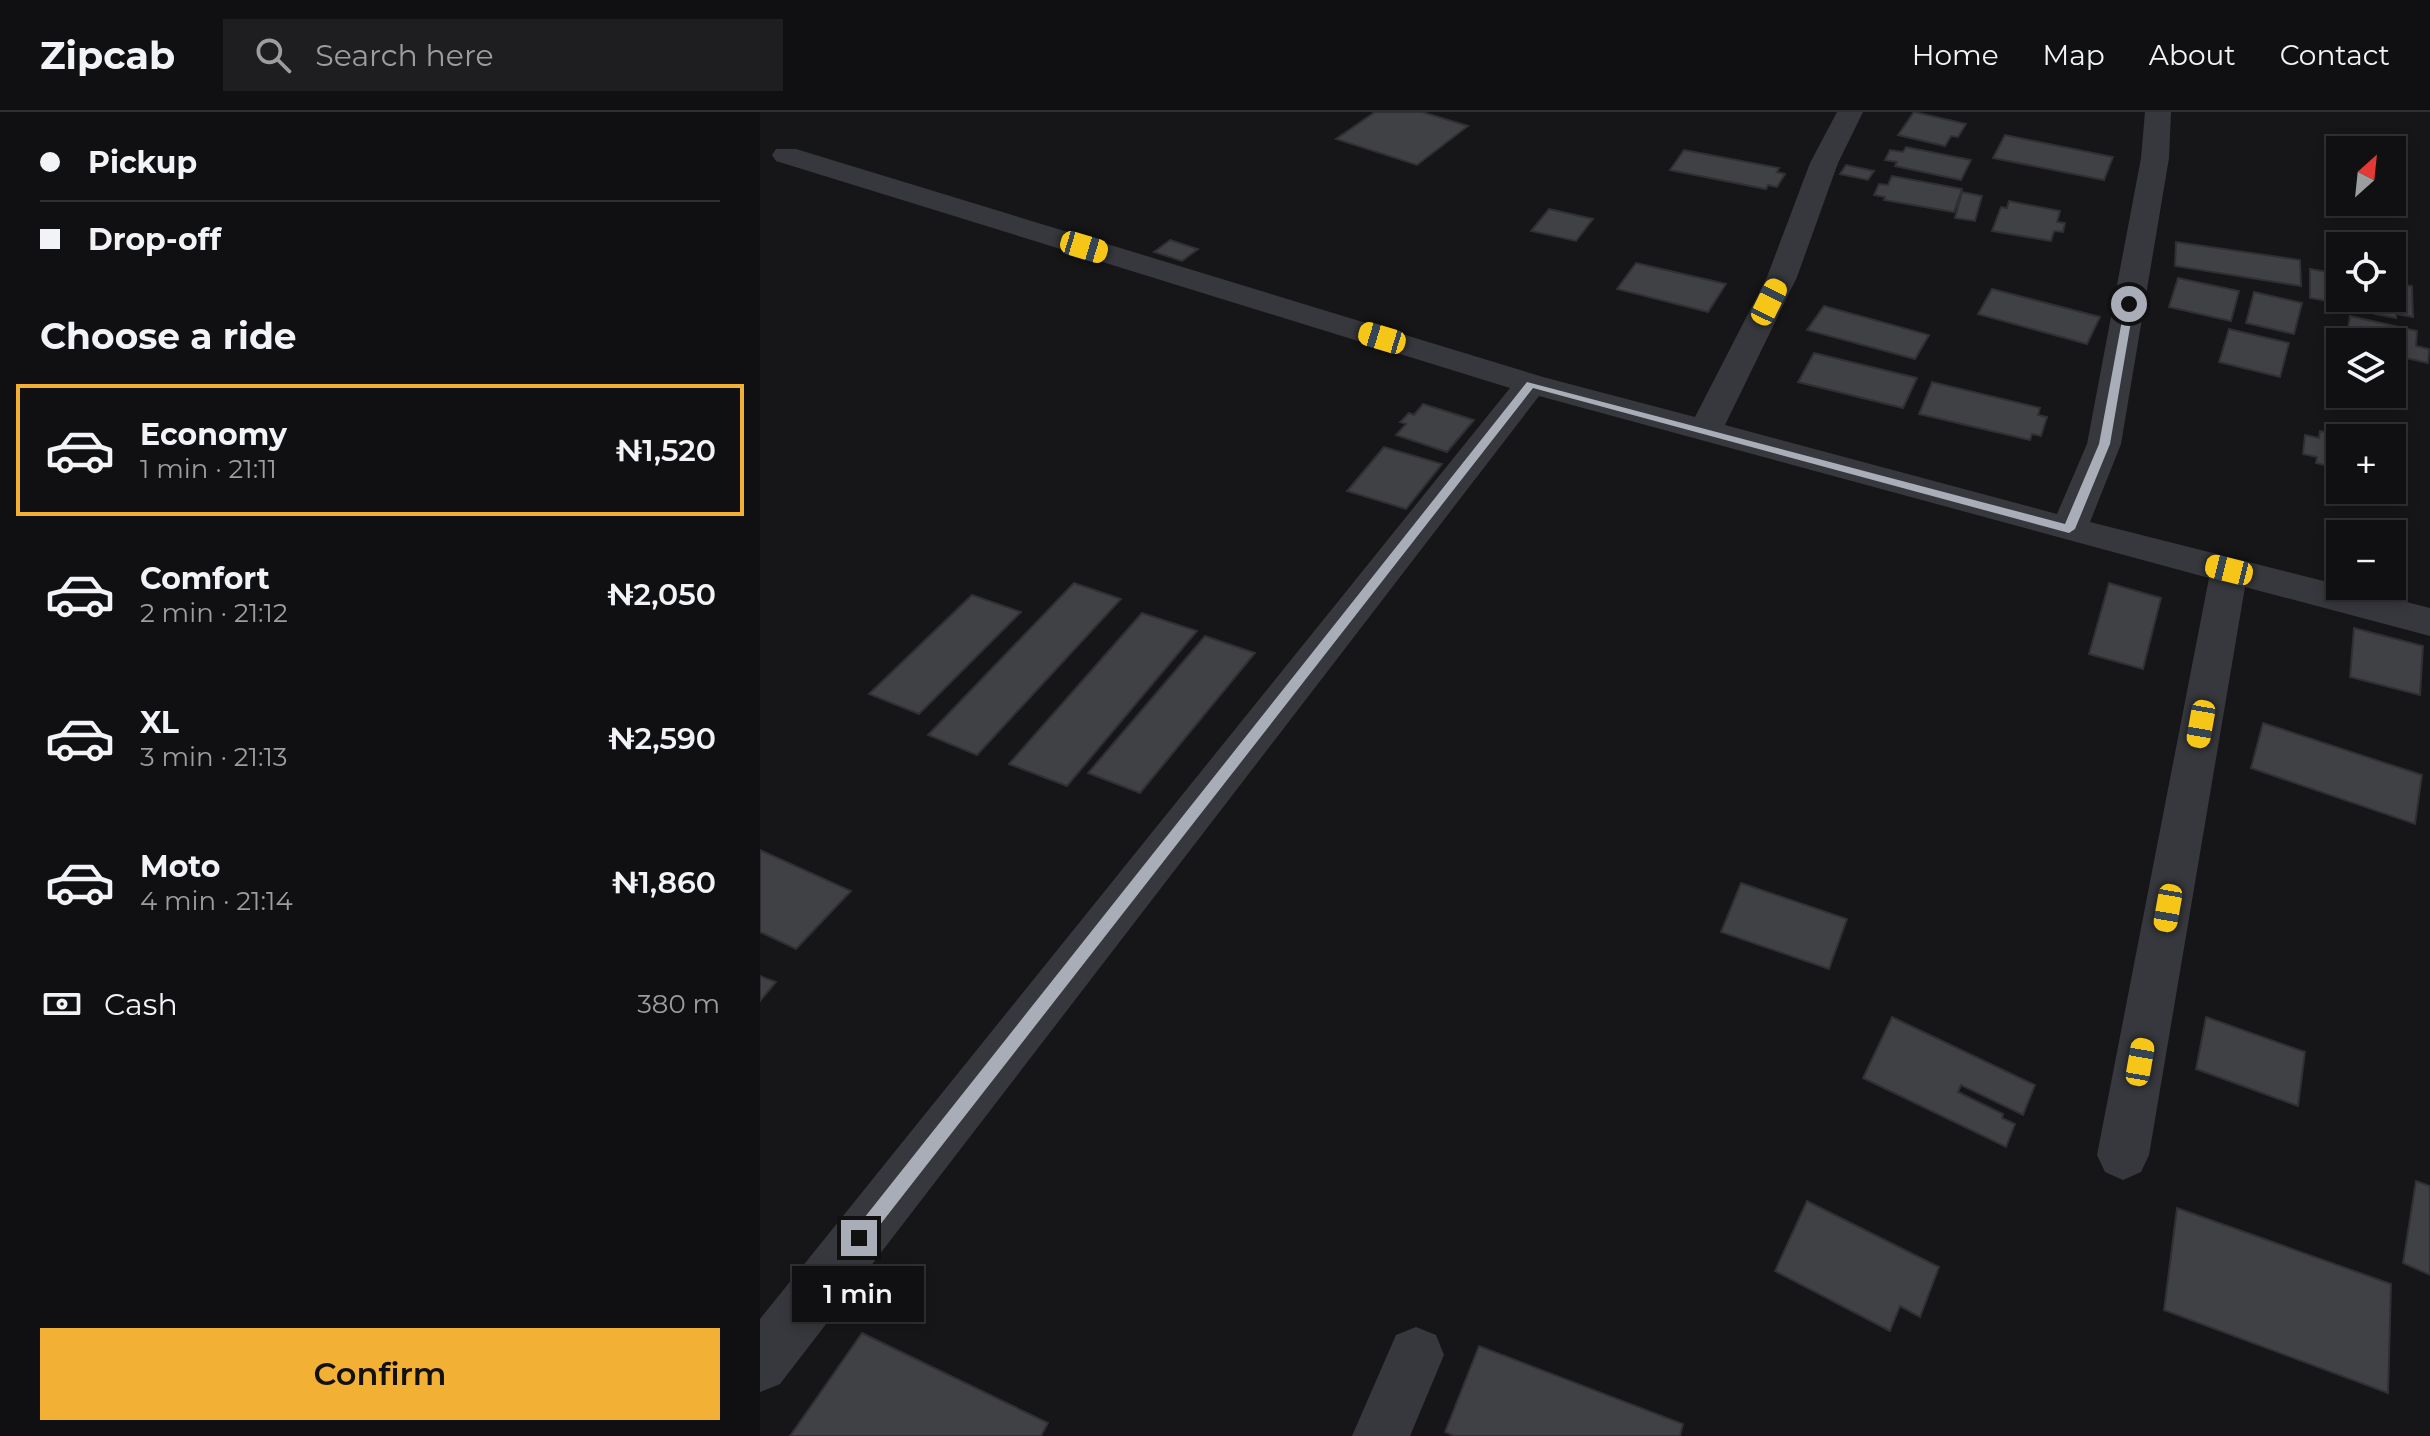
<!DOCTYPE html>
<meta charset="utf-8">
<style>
body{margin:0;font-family:Montserrat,sans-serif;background:#1e1e20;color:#f1f3f6;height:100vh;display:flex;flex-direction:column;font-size:30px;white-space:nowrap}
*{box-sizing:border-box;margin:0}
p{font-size:26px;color:#9c9d9f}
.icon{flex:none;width:44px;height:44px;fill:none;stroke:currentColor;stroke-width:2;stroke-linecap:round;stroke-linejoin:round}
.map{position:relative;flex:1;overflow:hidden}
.panel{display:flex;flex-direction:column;background:#101012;width:760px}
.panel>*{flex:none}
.hud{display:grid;align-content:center;height:176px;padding:0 40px;background:#101012}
.needle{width:52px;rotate:27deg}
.buttons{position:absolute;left:1566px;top:24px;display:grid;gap:16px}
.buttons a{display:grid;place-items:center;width:80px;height:80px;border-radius:0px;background:#101012;box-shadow:0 4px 12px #0003,0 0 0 2px #303032;font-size:40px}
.end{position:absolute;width:36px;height:36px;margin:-18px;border:10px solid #a8adb8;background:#111;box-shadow:0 0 0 4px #111}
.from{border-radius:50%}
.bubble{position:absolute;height:56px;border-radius:0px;background:#101012;box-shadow:0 4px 12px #0003,0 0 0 2px #303032;font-size:26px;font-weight:600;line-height:56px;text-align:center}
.car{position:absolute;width:24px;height:48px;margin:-24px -12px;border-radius:10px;box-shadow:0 0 6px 2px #0007;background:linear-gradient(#f5c518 24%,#345 0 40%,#f5c518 0 76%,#345 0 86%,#f5c518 0)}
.hud b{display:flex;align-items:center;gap:28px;height:76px;font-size:30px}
.hud b+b{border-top:2px solid #303032}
.hud i{width:20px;height:20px;background:#f1f3f6}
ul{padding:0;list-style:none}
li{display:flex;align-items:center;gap:24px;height:132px;margin:0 16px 12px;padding:0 24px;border:4px solid transparent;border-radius:0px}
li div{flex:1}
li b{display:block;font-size:30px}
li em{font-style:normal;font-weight:600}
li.on{border-color:#f2b134}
li>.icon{width:72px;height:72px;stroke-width:1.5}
h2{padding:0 40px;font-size:36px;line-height:96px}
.pay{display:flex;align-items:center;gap:20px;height:88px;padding:0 40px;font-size:30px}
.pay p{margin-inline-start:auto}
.button{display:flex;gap:16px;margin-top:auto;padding:16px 40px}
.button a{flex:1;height:92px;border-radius:0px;background:#f2b134;color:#111;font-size:32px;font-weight:600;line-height:92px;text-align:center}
header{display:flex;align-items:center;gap:48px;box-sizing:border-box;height:112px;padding:0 40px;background:#101012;border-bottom:2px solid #303032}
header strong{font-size:38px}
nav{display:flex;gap:44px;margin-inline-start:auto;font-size:28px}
.search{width:560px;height:72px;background:#1e1e20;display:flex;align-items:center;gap:20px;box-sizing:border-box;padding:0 28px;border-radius:0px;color:#9c9d9f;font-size:30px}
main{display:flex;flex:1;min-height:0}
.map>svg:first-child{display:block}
.building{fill:#404145;stroke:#303034;stroke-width:2}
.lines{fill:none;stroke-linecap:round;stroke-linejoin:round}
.minor{fill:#37383d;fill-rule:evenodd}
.route{fill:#a8adb8}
</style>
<header>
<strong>Zipcab</strong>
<div class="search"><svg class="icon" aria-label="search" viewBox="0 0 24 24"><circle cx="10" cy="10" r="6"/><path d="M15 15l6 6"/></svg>Search here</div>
<nav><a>Home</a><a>Map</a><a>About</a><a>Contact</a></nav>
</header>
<main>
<section class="panel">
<div class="hud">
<b><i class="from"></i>Pickup</b>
<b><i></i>Drop-off</b>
</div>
<h2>Choose a ride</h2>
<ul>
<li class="on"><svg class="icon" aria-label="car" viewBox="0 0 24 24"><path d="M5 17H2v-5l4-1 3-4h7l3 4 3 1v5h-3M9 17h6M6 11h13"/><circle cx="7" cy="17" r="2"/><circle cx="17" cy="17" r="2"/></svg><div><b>Economy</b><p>1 min · 21:11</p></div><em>₦1,520</em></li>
<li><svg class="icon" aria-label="car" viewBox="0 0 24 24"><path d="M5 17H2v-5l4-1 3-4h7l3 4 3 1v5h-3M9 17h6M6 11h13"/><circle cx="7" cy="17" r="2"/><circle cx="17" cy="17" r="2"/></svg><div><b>Comfort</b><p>2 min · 21:12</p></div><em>₦2,050</em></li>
<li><svg class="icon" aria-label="car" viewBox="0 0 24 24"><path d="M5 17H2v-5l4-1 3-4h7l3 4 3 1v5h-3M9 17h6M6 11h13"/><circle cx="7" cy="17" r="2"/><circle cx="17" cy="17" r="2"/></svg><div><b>XL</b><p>3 min · 21:13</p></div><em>₦2,590</em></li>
<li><svg class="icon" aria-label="car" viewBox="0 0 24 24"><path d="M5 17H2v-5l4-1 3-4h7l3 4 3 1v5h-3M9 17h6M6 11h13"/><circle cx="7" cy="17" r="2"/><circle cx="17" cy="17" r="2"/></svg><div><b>Moto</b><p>4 min · 21:14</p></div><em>₦1,860</em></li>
</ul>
<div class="pay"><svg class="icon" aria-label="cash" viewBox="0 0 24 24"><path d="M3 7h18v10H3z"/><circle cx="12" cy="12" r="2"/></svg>Cash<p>380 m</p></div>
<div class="button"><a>Confirm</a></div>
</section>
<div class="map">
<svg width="1670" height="1324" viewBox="0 0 1670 1324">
<rect width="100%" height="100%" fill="#161618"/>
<path class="building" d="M 615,0 L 662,0 L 708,14 L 657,53 L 576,27 Z
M 1154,0 L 1206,12 L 1198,25 L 1191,24 L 1185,34 L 1138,23 Z
M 1245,23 L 1353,45 L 1344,68 L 1233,46 Z
M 1146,35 L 1211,48 L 1201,68 L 1135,54 L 1137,50 L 1125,48 L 1130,38 L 1143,40 Z
M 924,38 L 1019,56 L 1017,60 L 1025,62 L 1017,75 L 1008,73 L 1006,77 L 910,58 Z
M 1086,53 L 1114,59 L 1108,68 L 1080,62 Z
M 1132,64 L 1202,77 L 1194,100 L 1124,88 L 1125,85 L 1114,83 L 1119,72 L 1128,73 Z
M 1202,80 L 1222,84 L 1215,109 L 1195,106 Z
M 1249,89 L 1300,99 L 1297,110 L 1305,111 L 1303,120 L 1294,119 L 1291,129 L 1232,119 L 1241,95 L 1247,96 Z
M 789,97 L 833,107 L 816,129 L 771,119 Z
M 410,128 L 438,137 L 422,149 L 394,140 Z
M 1416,130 L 1540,148 L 1541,174 L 1415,154 Z
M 876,151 L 966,172 L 948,200 L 857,177 Z
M 1550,157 L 1580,162 L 1580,186 L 1632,186 L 1632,171 L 1652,174 L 1653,205 L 1636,202 L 1636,206 L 1615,202 L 1615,198 L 1550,186 Z
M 1418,166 L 1479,179 L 1471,209 L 1409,195 Z
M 1232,177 L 1340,205 L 1327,232 L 1218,202 Z
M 1494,180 L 1542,191 L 1534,222 L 1486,211 Z
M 1064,194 L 1169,223 L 1155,247 L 1047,218 Z
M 1590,204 L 1657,219 L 1656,234 L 1669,237 L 1668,251 L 1632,243 L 1632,230 L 1586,230 Z
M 1469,217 L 1529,231 L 1520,265 L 1459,250 Z
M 1054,241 L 1157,266 L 1143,296 L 1038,270 Z
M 1172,270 L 1280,296 L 1278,303 L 1287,305 L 1281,324 L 1272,322 L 1270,328 L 1159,302 Z
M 663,292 L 714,308 L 687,340 L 636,323 L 646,312 L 640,310 L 649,301 L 654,303 Z
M 1560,319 L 1590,326 L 1580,326 L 1580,357 L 1556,351 L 1557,345 L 1543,342 L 1545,323 L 1559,326 Z
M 624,335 L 682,352 L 646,397 L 587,379 Z
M 1632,336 L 1638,337 L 1636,370 L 1632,369 Z
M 314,471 L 361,487 L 217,643 L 168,623 Z
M 1349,471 L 1401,486 L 1383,557 L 1329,542 Z
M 212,483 L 261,500 L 159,602 L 109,582 Z
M 382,501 L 437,519 L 307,674 L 249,652 Z
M 1594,516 L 1663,534 L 1660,583 L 1590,565 Z
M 445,524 L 495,541 L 380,681 L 328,661 Z
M 1503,611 L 1662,663 L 1655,712 L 1491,656 Z
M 0,738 L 91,779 L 36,837 L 0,820 Z
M 981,771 L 1087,807 L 1069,857 L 961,820 Z
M 0,864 L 16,870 L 0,889 Z
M 1132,905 L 1275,973 L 1263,1003 L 1201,973 L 1198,980 L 1243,1002 L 1242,1006 L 1255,1012 L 1246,1035 L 1103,966 Z
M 1446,905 L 1545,940 L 1538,994 L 1436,957 Z
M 1656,1069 L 1670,1074 L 1670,1163 L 1643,1151 Z
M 1047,1089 L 1179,1155 L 1160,1205 L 1140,1194 L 1130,1219 L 1015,1159 Z
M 1417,1096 L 1631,1172 L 1628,1281 L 1404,1198 Z
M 102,1221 L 288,1311 L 281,1324 L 30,1324 Z
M 719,1234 L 923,1312 L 920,1324 L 694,1324 L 685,1320 Z"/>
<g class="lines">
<path class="minor" d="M 1077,0 L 1103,0 L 1078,51 L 1037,165 L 965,313 L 1297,402 L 1327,332 L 1381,46 L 1385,0 L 1411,0 L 1409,46 L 1361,332 L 1330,410 L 1670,496 L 1670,524 L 1485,475 L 1389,1043 L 1381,1060 L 1363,1068 L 1345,1060 L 1337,1043 L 1449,466 L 779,284 L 20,1272 L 0,1280 L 0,1207 L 750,276 L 16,49 L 12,43 L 16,37 L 36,37 L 783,265 L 935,305 L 1007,165 L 1050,51 Z
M 656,1215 L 676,1223 L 684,1243 L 650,1324 L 592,1324 L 636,1223 Z"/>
</g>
<path class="route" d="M 1369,189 L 1374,192 L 1350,332 L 1315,417 L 1309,421 L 773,276 L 105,1132 L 99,1134 L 93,1132 L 91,1126 L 93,1120 L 767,270 L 1305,412 L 1339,332 L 1365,192 Z"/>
</svg>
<div class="buttons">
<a><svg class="needle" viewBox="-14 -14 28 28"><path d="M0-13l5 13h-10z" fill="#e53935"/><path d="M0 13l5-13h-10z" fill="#9c9d9f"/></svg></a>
<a><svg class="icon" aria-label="locate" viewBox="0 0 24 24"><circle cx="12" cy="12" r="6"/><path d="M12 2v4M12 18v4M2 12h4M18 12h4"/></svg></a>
<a><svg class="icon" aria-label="layers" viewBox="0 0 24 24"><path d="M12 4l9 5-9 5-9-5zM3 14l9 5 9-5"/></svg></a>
<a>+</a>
<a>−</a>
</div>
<i class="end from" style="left:1369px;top:192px"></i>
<i class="end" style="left:99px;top:1126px"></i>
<div class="bubble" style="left:32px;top:1154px;width:132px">1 min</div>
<i class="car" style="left:324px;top:135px;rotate:107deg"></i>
<i class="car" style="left:1009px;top:190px;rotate:26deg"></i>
<i class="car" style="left:622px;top:226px;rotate:287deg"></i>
<i class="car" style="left:1469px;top:458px;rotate:284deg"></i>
<i class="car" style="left:1441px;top:612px;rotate:190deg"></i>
<i class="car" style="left:1408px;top:796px;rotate:190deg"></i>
<i class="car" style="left:1380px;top:950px;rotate:10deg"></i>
</div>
</main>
